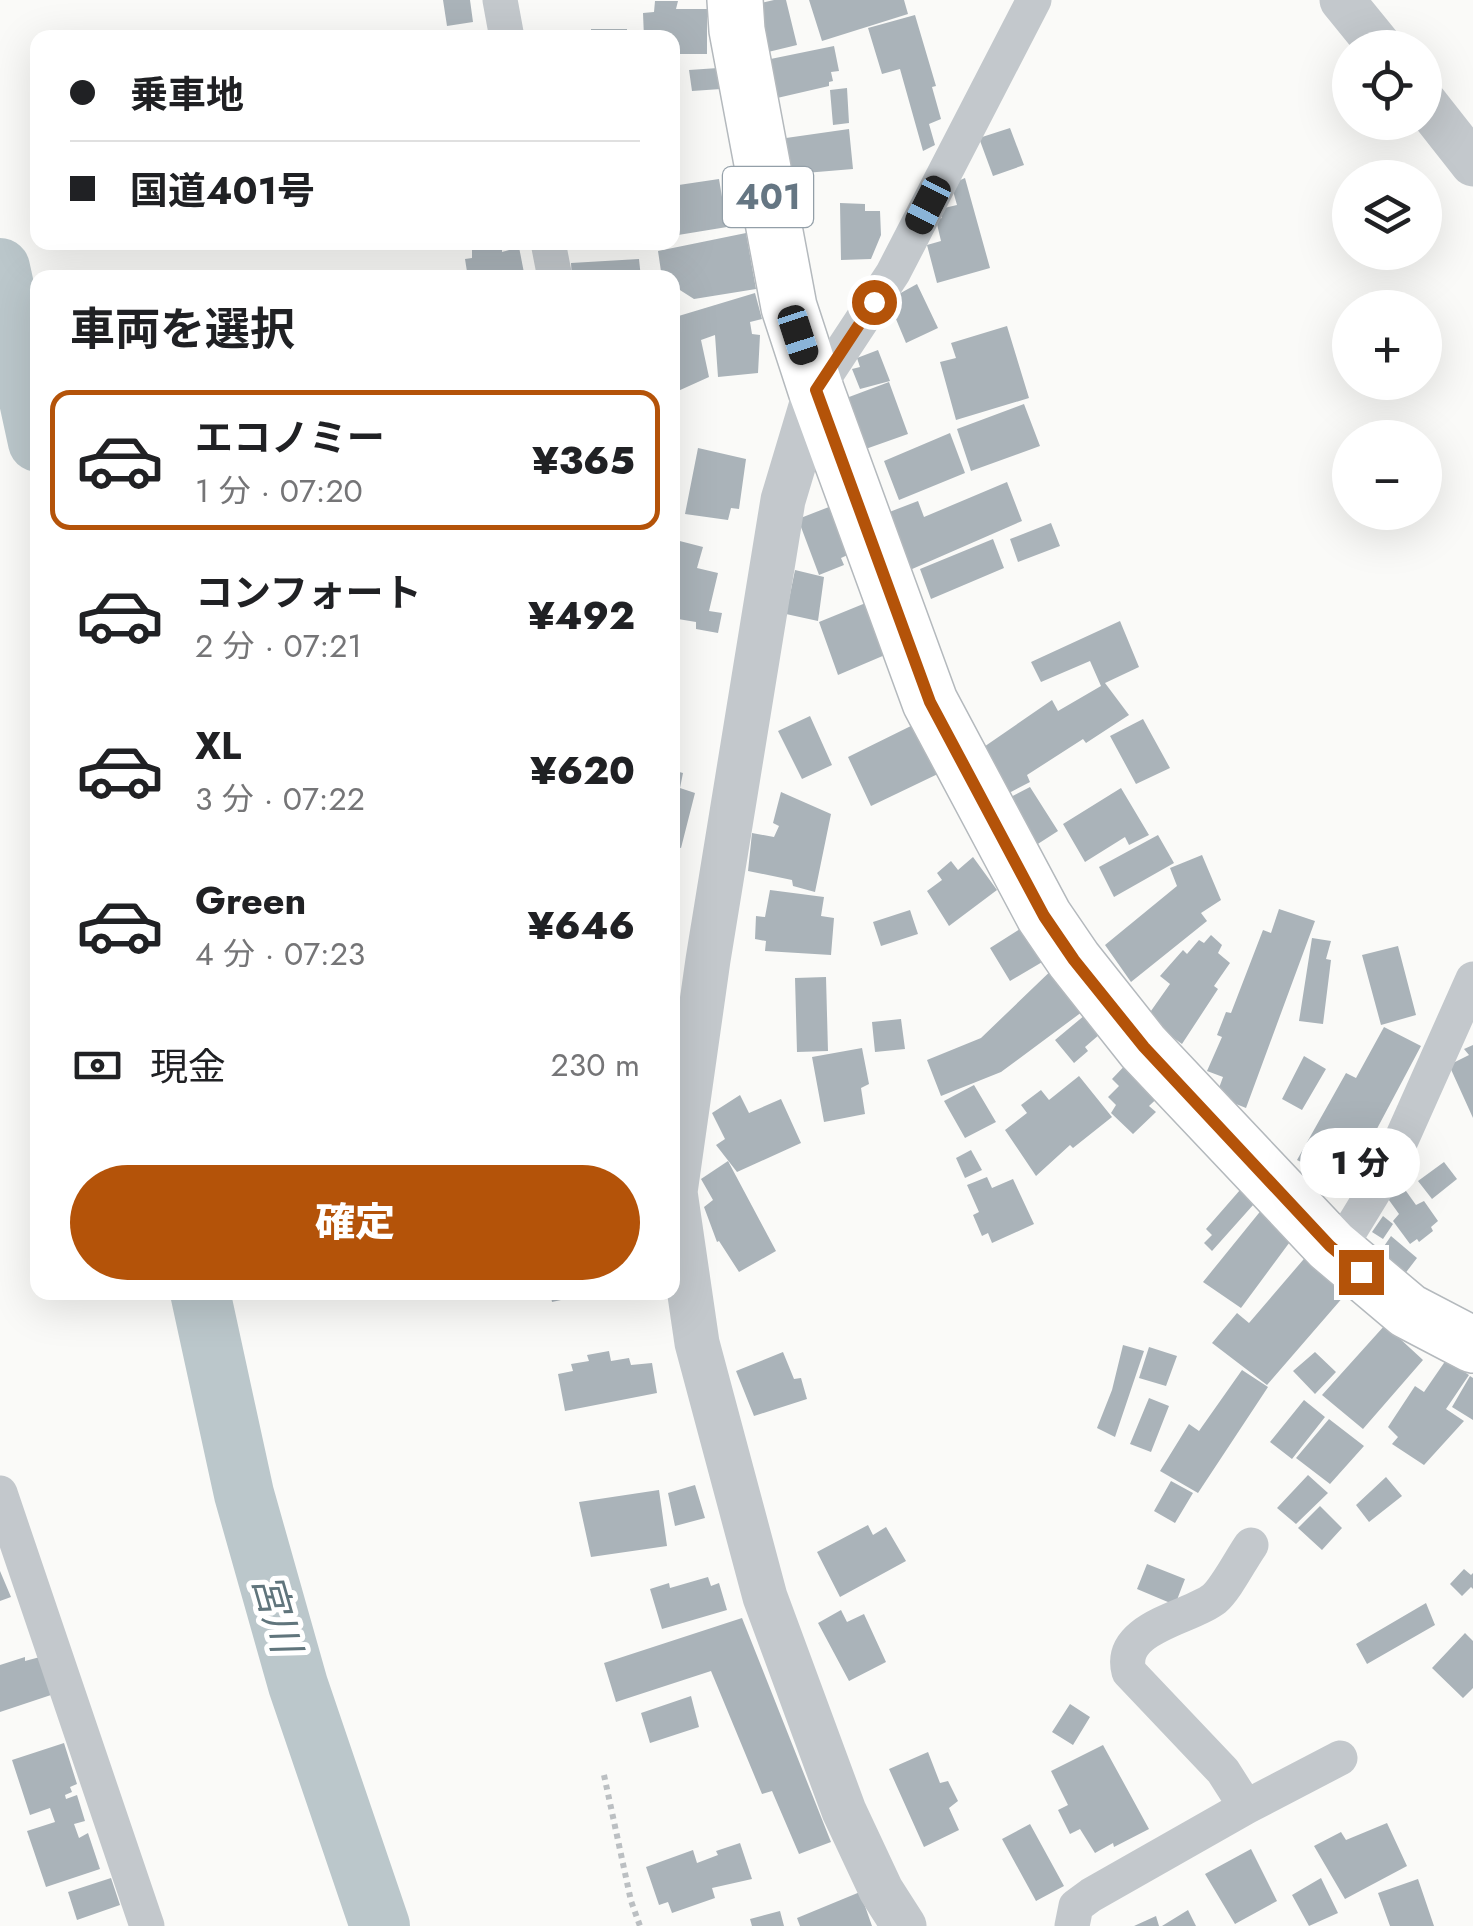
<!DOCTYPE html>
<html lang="ja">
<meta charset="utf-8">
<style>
body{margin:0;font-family:Jost,"Noto Sans JP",sans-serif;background:#f6f6f6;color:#202124;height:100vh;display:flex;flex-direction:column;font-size:38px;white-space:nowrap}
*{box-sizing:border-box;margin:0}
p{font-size:32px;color:#757577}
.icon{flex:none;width:55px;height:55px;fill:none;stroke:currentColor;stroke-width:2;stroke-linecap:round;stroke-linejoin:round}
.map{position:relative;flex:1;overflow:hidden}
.side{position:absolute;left:30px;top:270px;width:650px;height:1030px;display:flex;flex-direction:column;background:#fff;border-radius:20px;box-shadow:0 10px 40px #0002}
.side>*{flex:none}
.banner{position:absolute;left:30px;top:30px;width:650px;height:220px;border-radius:20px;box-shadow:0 10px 40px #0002;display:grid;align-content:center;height:220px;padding:0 40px;background:#fff}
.fabs{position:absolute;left:1332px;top:30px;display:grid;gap:20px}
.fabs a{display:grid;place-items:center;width:110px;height:110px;border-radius:50%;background:#fff;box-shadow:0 10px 40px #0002;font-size:50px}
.end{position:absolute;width:45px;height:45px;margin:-22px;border:12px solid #b45309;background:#fff;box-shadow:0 0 0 5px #fff}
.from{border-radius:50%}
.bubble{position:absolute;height:70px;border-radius:35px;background:#fff;box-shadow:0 10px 40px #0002;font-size:32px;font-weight:800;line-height:70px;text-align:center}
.car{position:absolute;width:30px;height:60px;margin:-30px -15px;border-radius:12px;box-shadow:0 0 8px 2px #0007;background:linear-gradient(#222 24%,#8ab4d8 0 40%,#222 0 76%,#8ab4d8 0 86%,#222 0)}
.banner b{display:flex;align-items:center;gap:35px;height:95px;font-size:38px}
.banner b+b{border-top:2px solid #e0e0e0}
.banner i{width:25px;height:25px;background:#202124}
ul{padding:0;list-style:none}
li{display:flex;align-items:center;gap:30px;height:140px;margin:0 20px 15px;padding:0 20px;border:5px solid transparent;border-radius:20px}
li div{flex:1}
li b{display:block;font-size:38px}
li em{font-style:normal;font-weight:800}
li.on{border-color:#b45309}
li>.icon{width:90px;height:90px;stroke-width:1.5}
h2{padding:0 40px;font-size:45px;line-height:120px}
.pay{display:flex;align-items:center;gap:25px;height:110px;padding:0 40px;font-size:38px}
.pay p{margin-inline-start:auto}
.action{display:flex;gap:20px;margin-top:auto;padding:20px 40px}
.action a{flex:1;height:115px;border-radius:60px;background:#b45309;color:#fff;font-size:40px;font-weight:800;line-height:115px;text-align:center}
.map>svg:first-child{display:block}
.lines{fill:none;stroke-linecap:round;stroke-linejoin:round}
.river{stroke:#bbc7cb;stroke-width:60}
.building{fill:#aab3b9}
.trunk-casing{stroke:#b4b9bd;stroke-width:58}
.path{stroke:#bbbfc2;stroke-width:6;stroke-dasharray:5 5;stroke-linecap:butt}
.minor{stroke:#c3c8cc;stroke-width:35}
.tertiary{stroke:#c3c8cc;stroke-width:45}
.trunk{stroke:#fff;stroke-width:55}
.route{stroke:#b45309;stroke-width:12}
.labels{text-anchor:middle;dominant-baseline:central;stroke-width:10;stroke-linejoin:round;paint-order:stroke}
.shield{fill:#fff;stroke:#939fa8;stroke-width:2.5}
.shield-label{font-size:35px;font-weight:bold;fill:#657683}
.water-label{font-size:40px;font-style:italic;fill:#60757c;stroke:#fff}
</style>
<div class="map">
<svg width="1473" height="1926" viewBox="0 0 1473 1926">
<rect width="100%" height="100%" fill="#fafaf8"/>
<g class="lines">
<path class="river" d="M 0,268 L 38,442
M 200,1292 L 244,1494 L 298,1685 L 380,1926"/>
</g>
<path class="building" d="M 443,0 L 470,0 L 473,22 L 447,26 Z
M 774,0 L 786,0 L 797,45 L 764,53 L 752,5 Z
M 809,0 L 904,0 L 908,14 L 822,41 Z
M 655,1 L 678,1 L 676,9 L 707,9 L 707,54 L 672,54 L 672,38 L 644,38 L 643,13 L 654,12 Z
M 915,15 L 936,86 L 932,87 L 941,119 L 929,124 L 935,145 L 923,151 L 900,69 L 882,74 L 868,28 Z
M 591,29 L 627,29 L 627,38 L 591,38 Z
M 834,46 L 839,71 L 831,72 L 833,81 L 829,82 L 829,86 L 760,102 L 751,63 Z
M 718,68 L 721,89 L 692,91 L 689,70 Z
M 847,88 L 849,123 L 833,125 L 830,90 Z
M 1010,128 L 1024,165 L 993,176 L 979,138 Z
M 849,129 L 853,169 L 769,176 L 765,141 Z
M 965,178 L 990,268 L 937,283 L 927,245 L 941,241 L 936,220 L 942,218 L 940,209 L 957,205 L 951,184 Z
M 719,179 L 727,227 L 672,236 L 672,186 Z
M 840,203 L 865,204 L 865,211 L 880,211 L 881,235 L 871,259 L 841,260 Z
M 746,233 L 756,289 L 694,299 L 672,285 L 672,278 L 662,278 L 658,251 Z
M 502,247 L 502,252 L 519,247 L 525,278 L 468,278 L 465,259 L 472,258 L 472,250 Z
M 639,259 L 641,278 L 572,278 L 571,263 Z
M 917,284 L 938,328 L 906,343 L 888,300 Z
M 755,293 L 762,319 L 750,322 L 752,334 L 760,335 L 758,373 L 718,377 L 715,335 L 701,340 L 709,377 L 678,391 L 672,374 L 672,318 Z
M 1007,326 L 1029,398 L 956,420 L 940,362 L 956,358 L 951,343 Z
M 878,350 L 890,381 L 860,389 L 852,369 L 860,367 L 857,358 Z
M 889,382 L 908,434 L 860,451 L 841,400 Z
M 1024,404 L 1040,446 L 971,471 L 957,429 Z
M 672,420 L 680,421 L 675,453 L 672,452 Z
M 950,433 L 965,473 L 899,500 L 884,461 Z
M 698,448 L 746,459 L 739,509 L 731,508 L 728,520 L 685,514 Z
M 1007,482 L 1022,521 L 903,573 L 879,516 L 918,501 L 924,517 Z
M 834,505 L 852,553 L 841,558 L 844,565 L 819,575 L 798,519 Z
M 1051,523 L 1060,546 L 1018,562 L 1010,539 Z
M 672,539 L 703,547 L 697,568 L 718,573 L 709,611 L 722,613 L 718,633 L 696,629 L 696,622 L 672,618 Z
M 993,539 L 1004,568 L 931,599 L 920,569 Z
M 795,570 L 824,577 L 818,621 L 786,614 Z
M 873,600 L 892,652 L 838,675 L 819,622 Z
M 1120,621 L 1139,667 L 1105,683 L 1129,715 L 1086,743 L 1083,739 L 1027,775 L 1030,782 L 1009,793 L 978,751 L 1052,700 L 1058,711 L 1101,686 L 1090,661 L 1041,682 L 1031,662 Z
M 810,716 L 832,765 L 802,779 L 778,731 Z
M 1143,719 L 1170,768 L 1136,784 L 1110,736 Z
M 919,722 L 942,772 L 871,806 L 848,757 Z
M 672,770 L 683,773 L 680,788 L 695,793 L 681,848 L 672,846 Z
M 1030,787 L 1058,831 L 1030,849 L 999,803 Z
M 1121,788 L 1149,835 L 1129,845 L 1125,837 L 1085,862 L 1063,824 Z
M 781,792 L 831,814 L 815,892 L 793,886 L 792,880 L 748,871 L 752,833 L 774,837 L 779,826 L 773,823 Z
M 1158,835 L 1174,863 L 1114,897 L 1099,867 Z
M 1202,855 L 1221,900 L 1201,913 L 1207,921 L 1131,982 L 1105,945 L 1177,886 L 1170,868 Z
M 973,857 L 997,890 L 949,926 L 927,891 L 942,880 L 937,873 L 951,861 L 958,870 Z
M 770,890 L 824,897 L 821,916 L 834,918 L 831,955 L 765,951 L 766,941 L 755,939 L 756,916 L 765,917 Z
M 1279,909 L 1315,921 L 1246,1108 L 1216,1096 L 1223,1077 L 1207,1071 L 1222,1037 L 1217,1035 L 1226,1012 L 1231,1013 L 1263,930 L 1271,933 Z
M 910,910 L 918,934 L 881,946 L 873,922 Z
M 1028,924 L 1049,958 L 1010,981 L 990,948 Z
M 1211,935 L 1222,945 L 1218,953 L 1230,963 L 1214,986 L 1218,989 L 1182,1044 L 1146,1018 L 1170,984 L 1160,976 L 1183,950 L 1187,954 L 1199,940 L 1204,943 Z
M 1312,938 L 1331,941 L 1326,959 L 1331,960 L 1323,1024 L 1299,1021 Z
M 1398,946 L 1416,1015 L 1381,1025 L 1362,955 Z
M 1059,963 L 1090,1006 L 1001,1072 L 941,1096 L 927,1060 L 981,1038 Z
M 826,977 L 828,1051 L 797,1052 L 795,978 Z
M 1091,1010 L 1107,1028 L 1085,1047 L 1088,1051 L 1074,1063 L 1055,1040 Z
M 901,1019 L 905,1049 L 875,1052 L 872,1022 Z
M 1384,1027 L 1421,1046 L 1347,1185 L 1297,1160 L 1346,1073 L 1356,1078 Z
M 1473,1045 L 1473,1118 L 1449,1065 L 1469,1055 L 1464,1049 Z
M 862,1048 L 869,1084 L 861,1088 L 865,1114 L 824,1122 L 812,1057 Z
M 1304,1056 L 1326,1069 L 1302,1110 L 1282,1099 Z
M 1132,1058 L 1166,1090 L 1149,1106 L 1156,1112 L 1133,1134 L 1111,1113 L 1116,1105 L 1108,1097 L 1119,1086 L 1112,1079 Z
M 1079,1076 L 1112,1117 L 1073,1148 L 1070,1145 L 1036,1176 L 1005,1130 L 1027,1113 L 1021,1105 L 1041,1090 L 1049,1100 Z
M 974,1085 L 996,1122 L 965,1138 L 944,1101 Z
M 740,1095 L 749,1113 L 781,1099 L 801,1143 L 737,1172 L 716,1145 L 725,1139 L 712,1113 Z
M 971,1150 L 982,1170 L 965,1178 L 956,1158 Z
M 728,1161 L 776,1251 L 739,1272 L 719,1241 L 717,1242 L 704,1207 L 713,1200 L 701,1179 Z
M 1444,1162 L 1457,1179 L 1432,1199 L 1418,1181 Z
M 987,1177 L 992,1188 L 1013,1179 L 1034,1224 L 992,1243 L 988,1233 L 982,1236 L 973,1215 L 979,1212 L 967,1185 Z
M 1247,1182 L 1262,1195 L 1212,1251 L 1204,1243 L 1212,1235 L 1206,1229 Z
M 1401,1184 L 1416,1205 L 1424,1201 L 1438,1221 L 1431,1227 L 1433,1231 L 1419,1242 L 1417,1239 L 1410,1244 L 1393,1221 L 1399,1214 L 1386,1196 Z
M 1267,1203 L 1298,1231 L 1241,1308 L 1203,1282 Z
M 1383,1216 L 1393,1224 L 1383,1239 L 1372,1232 Z
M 1391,1236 L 1417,1258 L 1404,1275 L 1378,1255 Z
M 1309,1253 L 1351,1288 L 1267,1385 L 1212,1343 L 1237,1313 L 1249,1323 Z
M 550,1292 L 588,1292 L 588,1294 L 552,1302 Z
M 1385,1325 L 1423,1360 L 1363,1429 L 1322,1395 Z
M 1123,1345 L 1144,1351 L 1115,1437 L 1097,1428 L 1112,1390 Z
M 1149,1347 L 1177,1356 L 1166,1386 L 1139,1378 Z
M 609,1351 L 611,1361 L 629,1358 L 631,1365 L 652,1363 L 657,1393 L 565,1411 L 558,1374 L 573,1371 L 571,1364 L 589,1361 L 587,1355 Z
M 783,1352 L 794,1379 L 801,1378 L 807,1399 L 754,1416 L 736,1371 Z
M 1315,1352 L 1336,1372 L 1315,1394 L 1293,1371 Z
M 1446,1360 L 1469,1375 L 1446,1409 L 1464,1421 L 1424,1465 L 1392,1444 L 1398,1437 L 1388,1427 L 1415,1386 L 1424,1392 Z
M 1242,1370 L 1268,1387 L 1198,1493 L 1160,1471 L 1189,1424 L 1199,1431 Z
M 1470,1376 L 1473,1378 L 1473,1420 L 1452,1407 Z
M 1149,1398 L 1169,1406 L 1151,1452 L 1130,1444 Z
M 1304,1400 L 1325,1417 L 1292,1459 L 1270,1442 Z
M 1329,1419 L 1364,1446 L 1330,1484 L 1296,1458 Z
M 1308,1475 L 1328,1493 L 1296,1524 L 1277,1508 Z
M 1386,1477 L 1402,1496 L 1369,1522 L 1356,1505 Z
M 1171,1481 L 1193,1493 L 1175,1523 L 1154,1511 Z
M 695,1485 L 705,1518 L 675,1526 L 668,1493 Z
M 659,1490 L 667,1546 L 591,1557 L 579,1502 Z
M 1320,1506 L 1342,1528 L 1322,1550 L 1298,1528 Z
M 868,1525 L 873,1535 L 886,1527 L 906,1561 L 840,1597 L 817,1552 Z
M 1147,1564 L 1185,1579 L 1175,1605 L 1137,1589 Z
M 1464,1569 L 1471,1575 L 1473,1573 L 1473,1589 L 1471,1587 L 1462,1596 L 1450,1584 Z
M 0,1571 L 11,1597 L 0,1601 Z
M 708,1577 L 711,1586 L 719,1583 L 727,1610 L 662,1629 L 650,1589 L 669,1583 L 670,1588 Z
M 1426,1603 L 1435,1625 L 1367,1664 L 1356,1644 Z
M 841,1610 L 847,1622 L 864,1614 L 886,1662 L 849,1681 L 818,1623 Z
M 742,1618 L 831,1842 L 799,1854 L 772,1791 L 762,1794 L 711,1671 L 616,1702 L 604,1663 Z
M 1465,1633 L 1473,1641 L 1473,1688 L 1463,1698 L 1432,1668 Z
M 25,1657 L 25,1661 L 40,1657 L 51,1695 L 0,1712 L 0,1665 Z
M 691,1696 L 699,1727 L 650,1743 L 641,1713 Z
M 1070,1704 L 1090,1717 L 1073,1745 L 1052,1732 Z
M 64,1743 L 77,1784 L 70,1787 L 72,1792 L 65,1795 L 66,1799 L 77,1795 L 85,1821 L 74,1824 L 79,1838 L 88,1833 L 100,1869 L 46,1887 L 27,1831 L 55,1822 L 50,1808 L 30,1815 L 12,1760 Z
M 1103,1745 L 1149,1829 L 1114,1847 L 1113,1843 L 1095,1853 L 1080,1829 L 1070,1834 L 1058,1810 L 1068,1805 L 1051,1771 Z
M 928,1752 L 940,1783 L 948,1781 L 958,1801 L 949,1808 L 959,1830 L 924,1847 L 889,1769 Z
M 1387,1823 L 1407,1866 L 1345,1899 L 1314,1846 L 1341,1832 L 1346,1840 Z
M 1030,1824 L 1064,1886 L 1036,1901 L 1002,1839 Z
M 740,1843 L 752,1879 L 712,1888 L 715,1898 L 672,1913 L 668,1902 L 659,1905 L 646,1867 L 693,1850 L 697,1863 L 718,1855 L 716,1851 Z
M 1251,1849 L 1277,1901 L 1235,1924 L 1205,1874 Z
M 111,1878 L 120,1905 L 77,1920 L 68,1892 Z
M 1321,1878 L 1338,1913 L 1309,1926 L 1292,1895 Z
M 1418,1879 L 1434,1926 L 1390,1926 L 1378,1893 Z
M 860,1892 L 872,1926 L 800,1926 L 797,1918 Z
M 1188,1910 L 1196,1926 L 1162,1926 Z
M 780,1911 L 784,1926 L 752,1926 L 750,1919 Z
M 1156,1916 L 1159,1926 L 1134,1926 Z"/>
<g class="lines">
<g class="trunk-casing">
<path id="trunk" d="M 735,0 L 737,30 L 789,307 L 816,390 L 930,702 L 1044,916 L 1074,960 L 1143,1047 L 1331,1246 L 1408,1311 L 1473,1345"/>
</g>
<path class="path" d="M 604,1775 L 631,1901 L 640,1926"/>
<path class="minor" d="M 500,0 L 507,38
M 548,242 L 555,278
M 816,390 L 893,273 L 1034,0
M 1337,1252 L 1390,1165 L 1473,979
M 0,1493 L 147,1926
M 1246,1807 L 1223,1771 L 1129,1672 C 1117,1627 1190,1618 1214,1599 C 1226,1589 1241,1559 1251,1545
M 1072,1926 L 1076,1906 L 1091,1895 L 1246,1807 L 1340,1758"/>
<path class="tertiary" d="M 1342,0 L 1381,48
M 1425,103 L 1473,164
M 816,390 L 783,500 L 708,960 L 675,1192 L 697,1343 L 765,1597 L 844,1811 L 881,1890 L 904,1926"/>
<use href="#trunk" class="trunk"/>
</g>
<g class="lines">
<path class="route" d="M 874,302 L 816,390 L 930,702 L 1044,916 L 1074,960 L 1144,1047 L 1330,1246 L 1361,1272"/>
</g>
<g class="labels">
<rect class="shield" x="723" y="167" width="90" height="60" rx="8"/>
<g class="shield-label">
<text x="768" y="197">401</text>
</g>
<g class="water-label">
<text transform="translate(277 1613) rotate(74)">宮川</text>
</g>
</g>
</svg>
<div class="fabs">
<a><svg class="icon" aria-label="locate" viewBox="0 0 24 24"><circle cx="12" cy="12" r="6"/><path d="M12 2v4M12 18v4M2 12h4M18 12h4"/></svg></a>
<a><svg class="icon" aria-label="layers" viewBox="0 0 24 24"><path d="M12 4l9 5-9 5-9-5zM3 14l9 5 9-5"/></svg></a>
<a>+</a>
<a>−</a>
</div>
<i class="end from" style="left:874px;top:302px"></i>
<i class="end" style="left:1361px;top:1272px"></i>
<div class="bubble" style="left:1300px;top:1128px;width:120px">1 分</div>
<i class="car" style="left:928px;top:205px;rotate:207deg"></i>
<i class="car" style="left:798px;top:335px;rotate:162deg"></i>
<div class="banner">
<b><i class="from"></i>乗車地</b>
<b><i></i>国道401号</b>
</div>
<section class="side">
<h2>車両を選択</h2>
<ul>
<li class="on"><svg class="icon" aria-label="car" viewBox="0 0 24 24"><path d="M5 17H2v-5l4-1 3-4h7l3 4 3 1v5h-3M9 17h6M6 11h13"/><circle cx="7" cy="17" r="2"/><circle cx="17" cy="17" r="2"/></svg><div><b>エコノミー</b><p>1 分 · 07:20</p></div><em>¥365</em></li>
<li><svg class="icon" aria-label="car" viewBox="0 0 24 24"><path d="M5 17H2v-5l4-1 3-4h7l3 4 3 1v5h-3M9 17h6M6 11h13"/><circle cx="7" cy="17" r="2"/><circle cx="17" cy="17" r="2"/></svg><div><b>コンフォート</b><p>2 分 · 07:21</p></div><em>¥492</em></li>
<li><svg class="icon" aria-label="car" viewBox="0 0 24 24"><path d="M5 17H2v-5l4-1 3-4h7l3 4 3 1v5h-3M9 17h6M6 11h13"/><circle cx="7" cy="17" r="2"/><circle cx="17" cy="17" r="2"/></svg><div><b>XL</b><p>3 分 · 07:22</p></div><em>¥620</em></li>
<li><svg class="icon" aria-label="car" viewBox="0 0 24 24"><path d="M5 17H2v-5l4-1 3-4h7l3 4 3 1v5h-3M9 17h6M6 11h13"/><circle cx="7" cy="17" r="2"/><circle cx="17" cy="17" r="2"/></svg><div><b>Green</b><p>4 分 · 07:23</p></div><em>¥646</em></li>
</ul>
<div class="pay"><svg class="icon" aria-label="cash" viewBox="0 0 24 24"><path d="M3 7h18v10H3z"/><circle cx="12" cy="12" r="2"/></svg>現金<p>230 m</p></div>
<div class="action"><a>確定</a></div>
</section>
</div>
